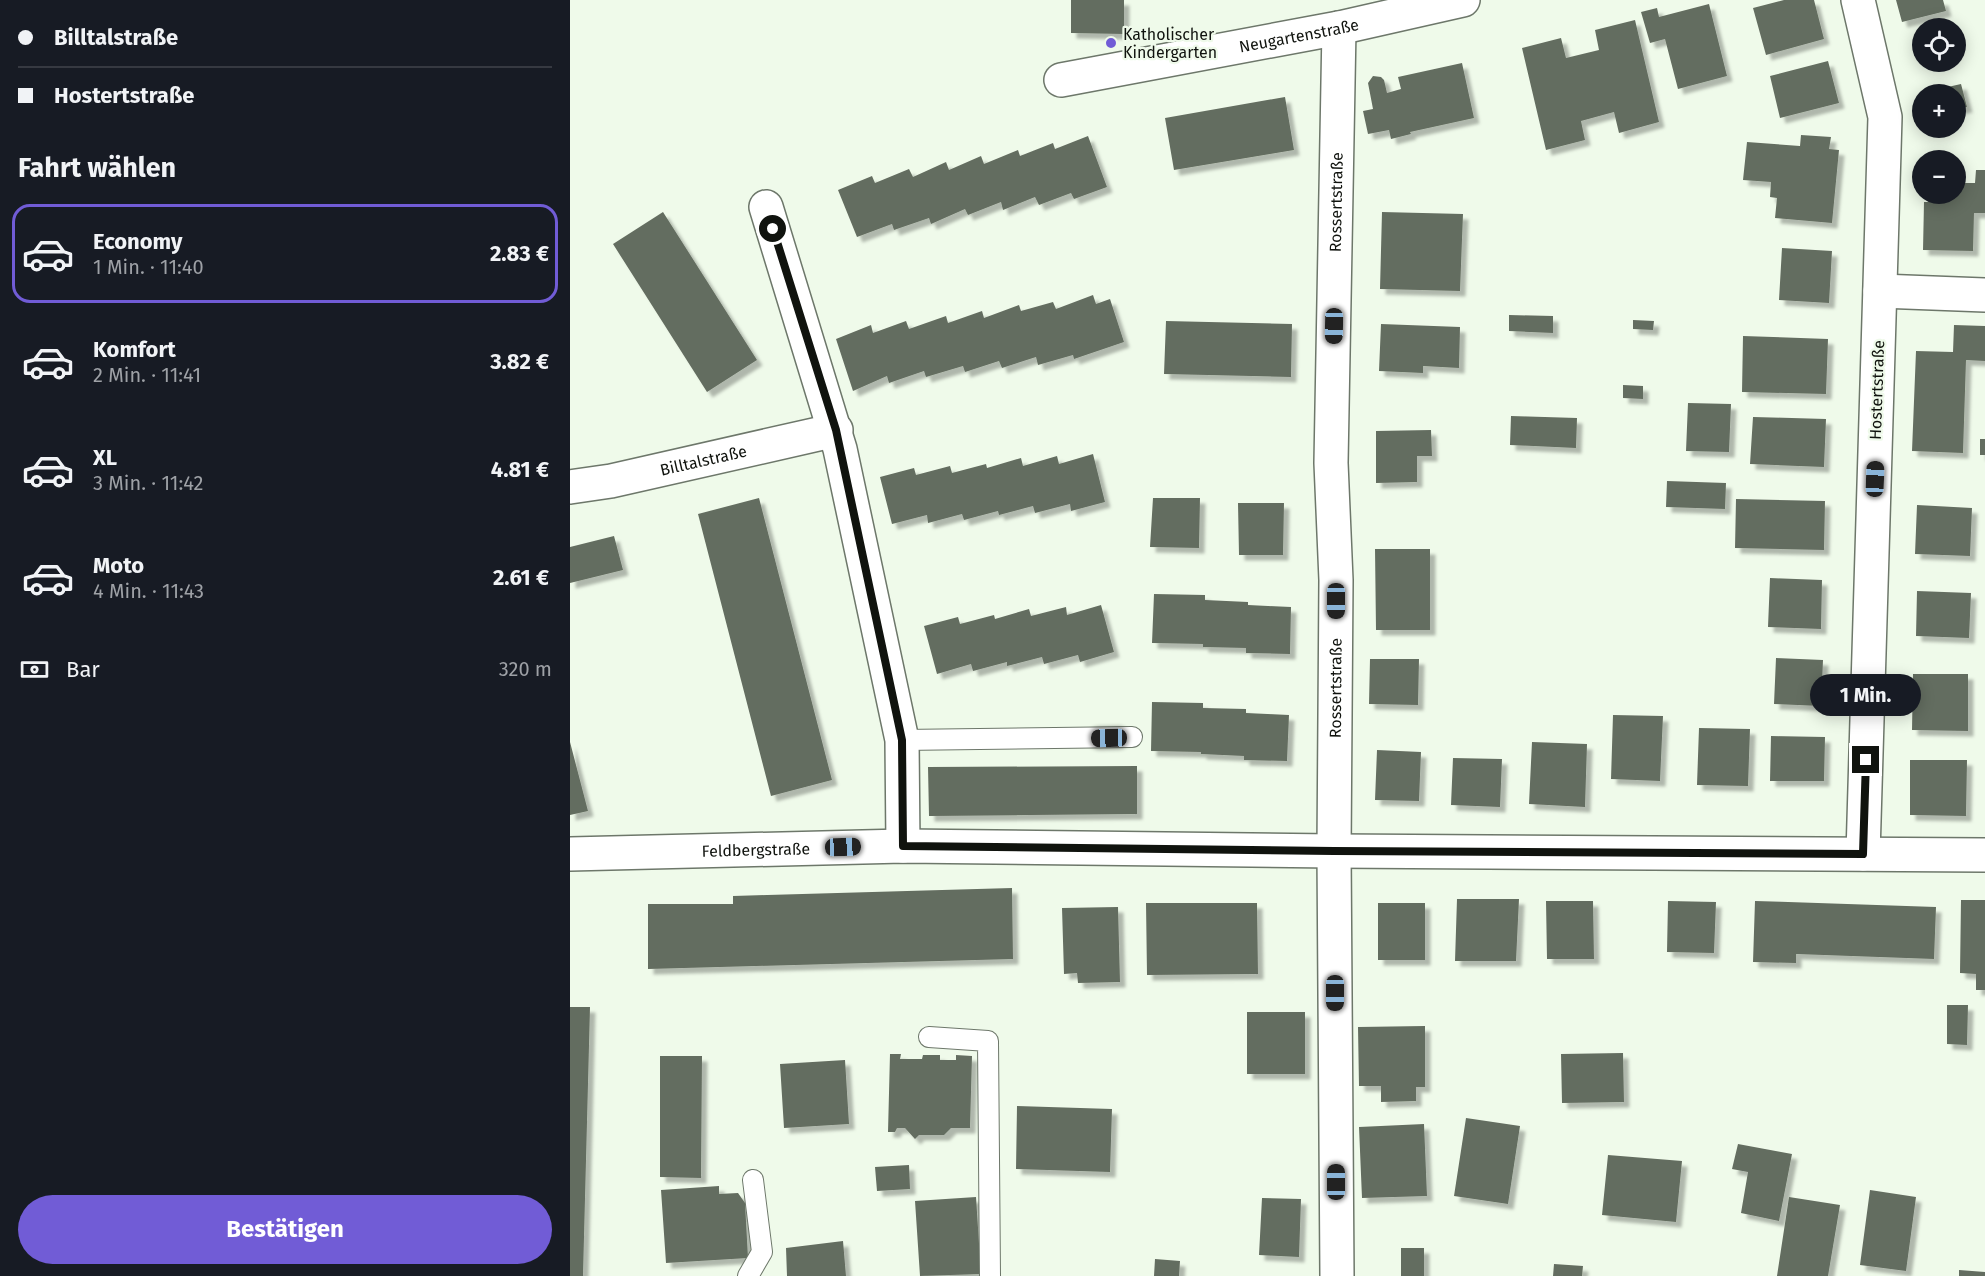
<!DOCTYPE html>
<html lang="de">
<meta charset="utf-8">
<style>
body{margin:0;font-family:"Fira Sans",sans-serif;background:#20242c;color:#f1f3f6;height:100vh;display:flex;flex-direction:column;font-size:22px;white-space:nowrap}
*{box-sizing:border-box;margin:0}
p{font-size:20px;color:#9ea1a6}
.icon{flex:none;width:33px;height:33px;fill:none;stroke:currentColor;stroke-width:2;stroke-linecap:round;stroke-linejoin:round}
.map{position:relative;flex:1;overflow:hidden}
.details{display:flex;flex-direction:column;background:#171b24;width:570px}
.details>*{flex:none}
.hud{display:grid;align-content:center;height:132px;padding:0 18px;background:#171b24}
.buttons{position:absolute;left:1342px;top:18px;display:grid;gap:12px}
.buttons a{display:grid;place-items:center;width:54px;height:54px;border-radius:50%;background:#171b24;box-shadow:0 3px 15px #0003;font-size:30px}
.end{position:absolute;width:27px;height:27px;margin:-14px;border:8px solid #10130e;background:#fff;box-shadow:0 0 0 3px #fff}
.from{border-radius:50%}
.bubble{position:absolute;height:42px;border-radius:21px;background:#171b24;box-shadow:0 3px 15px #0003;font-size:20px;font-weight:700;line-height:42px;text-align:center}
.car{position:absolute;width:18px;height:36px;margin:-18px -9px;border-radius:8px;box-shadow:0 0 4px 2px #0007;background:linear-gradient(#222 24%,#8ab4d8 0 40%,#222 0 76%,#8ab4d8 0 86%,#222 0)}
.hud b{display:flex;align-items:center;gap:21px;height:57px;font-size:22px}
.hud b+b{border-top:2px solid #363941}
.hud i{width:15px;height:15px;background:#f1f3f6}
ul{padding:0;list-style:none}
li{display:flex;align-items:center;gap:18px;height:99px;margin:0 12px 9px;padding:0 6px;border:3px solid transparent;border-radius:18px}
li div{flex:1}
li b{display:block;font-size:22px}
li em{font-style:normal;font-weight:700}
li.selected{border-color:#715cd6}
li>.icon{width:54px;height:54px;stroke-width:1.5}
h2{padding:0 18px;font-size:27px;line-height:72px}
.pay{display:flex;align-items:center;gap:15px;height:66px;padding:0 18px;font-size:22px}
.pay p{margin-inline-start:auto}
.button{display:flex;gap:12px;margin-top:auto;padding:12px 18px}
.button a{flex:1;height:69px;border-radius:36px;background:#715cd6;color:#fff;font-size:24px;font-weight:700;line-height:69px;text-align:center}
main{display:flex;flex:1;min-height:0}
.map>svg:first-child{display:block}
.building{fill:#646d60;filter:url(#shadow)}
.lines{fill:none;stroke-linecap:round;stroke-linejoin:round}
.service-casing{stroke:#6d776a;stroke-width:22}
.minor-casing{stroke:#6d776a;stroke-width:36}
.service{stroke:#fff;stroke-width:20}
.minor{stroke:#fff;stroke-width:33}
.route{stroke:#10130e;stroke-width:8}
.poi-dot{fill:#715cd6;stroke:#effaea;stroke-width:2}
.labels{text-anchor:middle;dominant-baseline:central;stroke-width:4.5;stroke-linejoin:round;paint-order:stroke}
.poi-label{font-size:16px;fill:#10130e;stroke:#effaea;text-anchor:start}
.street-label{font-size:16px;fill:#10130e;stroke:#effaea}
</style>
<main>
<section class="details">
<div class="hud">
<b><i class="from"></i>Billtalstraße</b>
<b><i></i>Hostertstraße</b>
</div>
<h2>Fahrt wählen</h2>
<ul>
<li class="selected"><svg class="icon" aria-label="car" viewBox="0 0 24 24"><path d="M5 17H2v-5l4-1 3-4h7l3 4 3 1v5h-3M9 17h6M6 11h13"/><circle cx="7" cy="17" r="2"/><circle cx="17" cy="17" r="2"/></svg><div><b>Economy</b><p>1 Min. · 11:40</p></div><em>2.83 €</em></li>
<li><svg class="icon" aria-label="car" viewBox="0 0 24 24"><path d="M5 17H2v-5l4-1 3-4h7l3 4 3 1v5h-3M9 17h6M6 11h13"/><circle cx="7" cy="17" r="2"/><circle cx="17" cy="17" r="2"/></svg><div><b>Komfort</b><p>2 Min. · 11:41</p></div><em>3.82 €</em></li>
<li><svg class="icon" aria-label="car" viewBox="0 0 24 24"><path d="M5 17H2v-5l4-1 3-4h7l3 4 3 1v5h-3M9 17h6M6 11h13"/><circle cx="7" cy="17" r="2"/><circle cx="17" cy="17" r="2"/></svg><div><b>XL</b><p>3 Min. · 11:42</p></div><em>4.81 €</em></li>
<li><svg class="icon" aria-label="car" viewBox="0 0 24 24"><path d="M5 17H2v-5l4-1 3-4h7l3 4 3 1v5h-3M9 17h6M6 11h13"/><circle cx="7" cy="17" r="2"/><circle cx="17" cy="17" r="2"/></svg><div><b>Moto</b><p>4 Min. · 11:43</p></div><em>2.61 €</em></li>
</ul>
<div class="pay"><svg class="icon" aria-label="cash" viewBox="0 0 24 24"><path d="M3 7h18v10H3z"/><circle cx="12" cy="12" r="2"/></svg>Bar<p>320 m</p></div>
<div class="button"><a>Bestätigen</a></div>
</section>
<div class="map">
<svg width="1415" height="1276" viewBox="0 0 1415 1276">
<defs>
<filter id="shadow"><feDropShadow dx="5.5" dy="5.5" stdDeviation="1.5" flood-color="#0004"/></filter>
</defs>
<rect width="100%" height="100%" fill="#effaea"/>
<path class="building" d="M 501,0 L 554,0 L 554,34 L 501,33 Z
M 1214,0 L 1244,0 L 1254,39 L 1196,55 L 1183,8 Z
M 1326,0 L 1373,0 L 1376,11 L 1332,22 Z
M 1139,4 L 1157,76 L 1108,89 L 1095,39 L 1080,43 L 1071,12 L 1087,8 L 1089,17 Z
M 1065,20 L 1089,122 L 1049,133 L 1044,112 L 1011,121 L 1015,140 L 976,150 L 952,48 L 991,38 L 996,58 L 1029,50 L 1025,30 Z
M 1258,61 L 1269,103 L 1210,118 L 1200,76 Z
M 892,63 L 904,118 L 840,132 L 841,134 L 821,139 L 819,130 L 798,134 L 793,111 L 803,109 L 798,83 L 803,76 L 811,77 L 814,80 L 817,93 L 831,89 L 828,77 Z
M 1391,84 L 1397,107 L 1386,109 L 1386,94 L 1361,94 L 1360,91 Z
M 715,97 L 724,150 L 604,170 L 595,118 Z
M 1231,135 L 1261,137 L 1259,149 L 1269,150 L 1262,223 L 1205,218 L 1207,198 L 1200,197 L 1201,182 L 1173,180 L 1177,142 L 1230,146 Z
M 518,136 L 537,187 L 504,199 L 501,193 L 469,205 L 465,197 L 433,210 L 431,202 L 398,215 L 395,209 L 361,224 L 359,218 L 324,230 L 322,224 L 287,237 L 268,190 L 302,176 L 305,183 L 339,169 L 343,177 L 376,162 L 379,170 L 411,156 L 414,164 L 448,150 L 450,156 L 483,143 L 485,149 Z
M 1406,170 L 1415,170 L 1415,213 L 1404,213 L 1403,251 L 1353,250 L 1354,202 L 1361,202 L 1361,194 L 1386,194 L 1386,183 L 1405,183 Z
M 93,212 L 187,360 L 137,392 L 43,244 Z
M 812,212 L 893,214 L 890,291 L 810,289 Z
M 1212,248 L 1262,251 L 1259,303 L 1209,300 Z
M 523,295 L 526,304 L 540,299 L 554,342 L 504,359 L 503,355 L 468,365 L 466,357 L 432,368 L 429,361 L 395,372 L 393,366 L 356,377 L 354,371 L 319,383 L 317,376 L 283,391 L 266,339 L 301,325 L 303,333 L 336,321 L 339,329 L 376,316 L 378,323 L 412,311 L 414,318 L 449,305 L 451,311 L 483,302 L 486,309 Z
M 939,315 L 983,316 L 983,333 L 939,331 Z
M 1063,320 L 1084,321 L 1083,330 L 1063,329 Z
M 596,321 L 722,324 L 721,377 L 594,374 Z
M 811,324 L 890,327 L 889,368 L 853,366 L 853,373 L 809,371 Z
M 1384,325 L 1415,326 L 1415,361 L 1396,360 L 1393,453 L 1342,451 L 1346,351 L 1383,352 Z
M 1173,336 L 1258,339 L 1256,394 L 1172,392 Z
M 1053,385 L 1073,386 L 1073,399 L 1053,398 Z
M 1118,403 L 1161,404 L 1159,452 L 1116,451 Z
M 941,416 L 1007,418 L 1006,448 L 940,445 Z
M 1183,417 L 1256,419 L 1254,467 L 1180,464 Z
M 861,430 L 862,456 L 847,456 L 847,482 L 806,483 L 806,431 Z
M 1410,439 L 1415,439 L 1415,455 L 1410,455 Z
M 523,454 L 535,502 L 501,511 L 500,504 L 465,513 L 463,506 L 429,515 L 428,511 L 394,520 L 392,514 L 358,523 L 357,515 L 322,524 L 310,477 L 344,468 L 346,475 L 380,466 L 382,473 L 416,464 L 417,468 L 451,458 L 453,466 L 487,456 L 489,464 Z
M 1097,481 L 1156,483 L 1155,509 L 1096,507 Z
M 189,498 L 262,780 L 201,796 L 128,514 Z
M 583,498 L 630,498 L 629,548 L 580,547 Z
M 1166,499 L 1255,501 L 1254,550 L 1165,548 Z
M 668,503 L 714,503 L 713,555 L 669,555 Z
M 1347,505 L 1402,508 L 1400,556 L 1345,554 Z
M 44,536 L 53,570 L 0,583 L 0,547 Z
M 805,549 L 860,549 L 860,630 L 806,630 Z
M 1200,578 L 1252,580 L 1251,629 L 1198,627 Z
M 1347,591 L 1401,593 L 1399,638 L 1346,636 Z
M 584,594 L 635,595 L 635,600 L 678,602 L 678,605 L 721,607 L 720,654 L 676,653 L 676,648 L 633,647 L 633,644 L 582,643 Z
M 531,605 L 544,652 L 510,662 L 508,655 L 474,664 L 472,657 L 437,666 L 437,662 L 403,671 L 401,664 L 367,674 L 354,626 L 388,617 L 390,624 L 424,615 L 425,619 L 459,609 L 461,616 L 496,607 L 497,615 Z
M 1206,658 L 1253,660 L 1251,706 L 1204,704 Z
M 800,659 L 849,659 L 848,705 L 799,704 Z
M 1343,674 L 1398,674 L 1398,731 L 1342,730 Z
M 582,702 L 633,703 L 633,708 L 676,709 L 676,713 L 719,715 L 717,761 L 674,760 L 674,756 L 631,754 L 631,752 L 581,751 Z
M 1043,715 L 1093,716 L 1090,781 L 1041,779 Z
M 1129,728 L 1180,729 L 1178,786 L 1127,785 Z
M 1201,736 L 1255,737 L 1254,781 L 1200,781 Z
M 0,742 L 18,811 L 0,815 Z
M 962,742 L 1017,744 L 1015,807 L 959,804 Z
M 807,750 L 851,752 L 849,801 L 805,800 Z
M 883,758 L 932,759 L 930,807 L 881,805 Z
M 1340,760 L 1397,760 L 1396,816 L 1340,815 Z
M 567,766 L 567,814 L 359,816 L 358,767 Z
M 442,888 L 443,959 L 78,969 L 78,904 L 163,904 L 163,896 Z
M 887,899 L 949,899 L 946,961 L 885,961 Z
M 1391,900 L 1415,900 L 1415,990 L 1406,990 L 1406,974 L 1390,973 Z
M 976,901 L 1023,901 L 1024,959 L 977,959 Z
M 1098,901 L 1146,902 L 1144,953 L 1097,952 Z
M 1185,901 L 1366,907 L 1364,959 L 1226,954 L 1226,963 L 1183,962 Z
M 576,903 L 687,903 L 688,974 L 577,975 Z
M 808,903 L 855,903 L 855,960 L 808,960 Z
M 548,907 L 550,982 L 508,983 L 507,973 L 494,974 L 492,908 Z
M 1377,1005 L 1398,1005 L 1397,1045 L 1377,1044 Z
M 0,1007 L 20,1007 L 13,1276 L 0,1276 Z
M 677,1012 L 735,1012 L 735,1074 L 677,1074 Z
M 855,1026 L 855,1087 L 846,1087 L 846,1101 L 811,1102 L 811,1086 L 789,1086 L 788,1027 Z
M 1053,1053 L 1054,1102 L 992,1103 L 991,1054 Z
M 320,1054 L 331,1054 L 330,1059 L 352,1059 L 353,1055 L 370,1055 L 370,1060 L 386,1060 L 386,1055 L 402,1056 L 400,1128 L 381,1128 L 374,1135 L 349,1135 L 345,1139 L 335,1128 L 327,1128 L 325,1132 L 318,1132 Z
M 90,1056 L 132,1056 L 131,1178 L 90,1177 Z
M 275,1060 L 279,1124 L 214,1128 L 210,1064 Z
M 447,1106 L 542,1109 L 540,1172 L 446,1169 Z
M 896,1118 L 950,1126 L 938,1204 L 884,1196 Z
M 854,1124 L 857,1196 L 792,1198 L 789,1127 Z
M 1168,1144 L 1222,1154 L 1209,1221 L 1171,1213 L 1178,1172 L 1162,1169 Z
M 1038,1155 L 1112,1161 L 1106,1222 L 1032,1215 Z
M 339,1165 L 340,1189 L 307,1191 L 305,1167 Z
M 149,1186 L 149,1194 L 168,1193 L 175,1203 L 178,1258 L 96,1263 L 91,1190 Z
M 1300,1190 L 1346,1197 L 1336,1271 L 1290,1265 Z
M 406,1197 L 411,1274 L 350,1276 L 345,1201 Z
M 1219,1197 L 1270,1205 L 1258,1276 L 1207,1276 Z
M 692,1198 L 731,1199 L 729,1257 L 689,1255 Z
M 273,1241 L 276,1276 L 217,1276 L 216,1248 Z
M 831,1248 L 854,1248 L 854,1276 L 831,1276 Z
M 585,1259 L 610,1261 L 609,1276 L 584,1276 Z
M 984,1264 L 1013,1266 L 1012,1276 L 983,1276 Z
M 1389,1270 L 1415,1272 L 1415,1276 L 1389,1276 Z"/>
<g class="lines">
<g class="service-casing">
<path id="service" d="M 332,740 L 562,737
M 359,1037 L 418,1041 L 420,1276
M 178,1276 L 192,1252 L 183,1180"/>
</g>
<g class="minor-casing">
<g id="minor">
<path d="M 1288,0 L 1315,117 L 1293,854"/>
<path id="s1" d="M 491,80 L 769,28 L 893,0"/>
<path d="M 196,207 L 270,449 L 332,740 L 333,846"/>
<path d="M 1310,291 L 1415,295"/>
<path id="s2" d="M 0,487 L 41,481 L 266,430"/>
<path id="s3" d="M 0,854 L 333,846 L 764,851 L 1415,855"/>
<path id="s4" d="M 767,1276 L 764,851 L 766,580 L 761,463 L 769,28"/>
</g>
</g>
<use href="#service" class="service"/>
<use href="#minor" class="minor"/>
</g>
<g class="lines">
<path class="route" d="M 203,229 L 266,430 L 332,740 L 333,846 L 764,851 L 1293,854 L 1296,760"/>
</g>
<circle class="poi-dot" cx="541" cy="43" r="6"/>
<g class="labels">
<g class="poi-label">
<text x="553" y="34">Katholischer<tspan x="553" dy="18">Kindergarten</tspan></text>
</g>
<g class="street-label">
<text stroke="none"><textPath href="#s1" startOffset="242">Neugartenstraße</textPath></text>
<text stroke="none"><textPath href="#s4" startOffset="1074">Rossertstraße</textPath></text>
<text transform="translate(1307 390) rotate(-88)">Hostertstraße</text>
<text stroke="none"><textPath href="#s2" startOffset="136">Billtalstraße</textPath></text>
<text stroke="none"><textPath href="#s4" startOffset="588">Rossertstraße</textPath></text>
<text stroke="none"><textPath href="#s3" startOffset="186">Feldbergstraße</textPath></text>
</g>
</g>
</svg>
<div class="buttons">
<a><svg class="icon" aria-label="locate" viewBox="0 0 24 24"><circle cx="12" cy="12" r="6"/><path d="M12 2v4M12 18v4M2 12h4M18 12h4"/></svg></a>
<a>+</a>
<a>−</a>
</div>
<i class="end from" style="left:203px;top:229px"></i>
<i class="end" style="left:1296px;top:760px"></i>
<div class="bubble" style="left:1240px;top:674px;width:111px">1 Min.</div>
<i class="car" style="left:764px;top:326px;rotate:181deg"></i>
<i class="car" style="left:1305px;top:479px;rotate:2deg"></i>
<i class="car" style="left:766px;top:601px;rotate:180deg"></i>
<i class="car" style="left:539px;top:738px;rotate:269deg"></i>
<i class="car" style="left:273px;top:847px;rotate:88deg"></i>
<i class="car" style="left:765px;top:993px;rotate:180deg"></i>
<i class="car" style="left:766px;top:1182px;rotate:0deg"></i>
</div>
</main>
